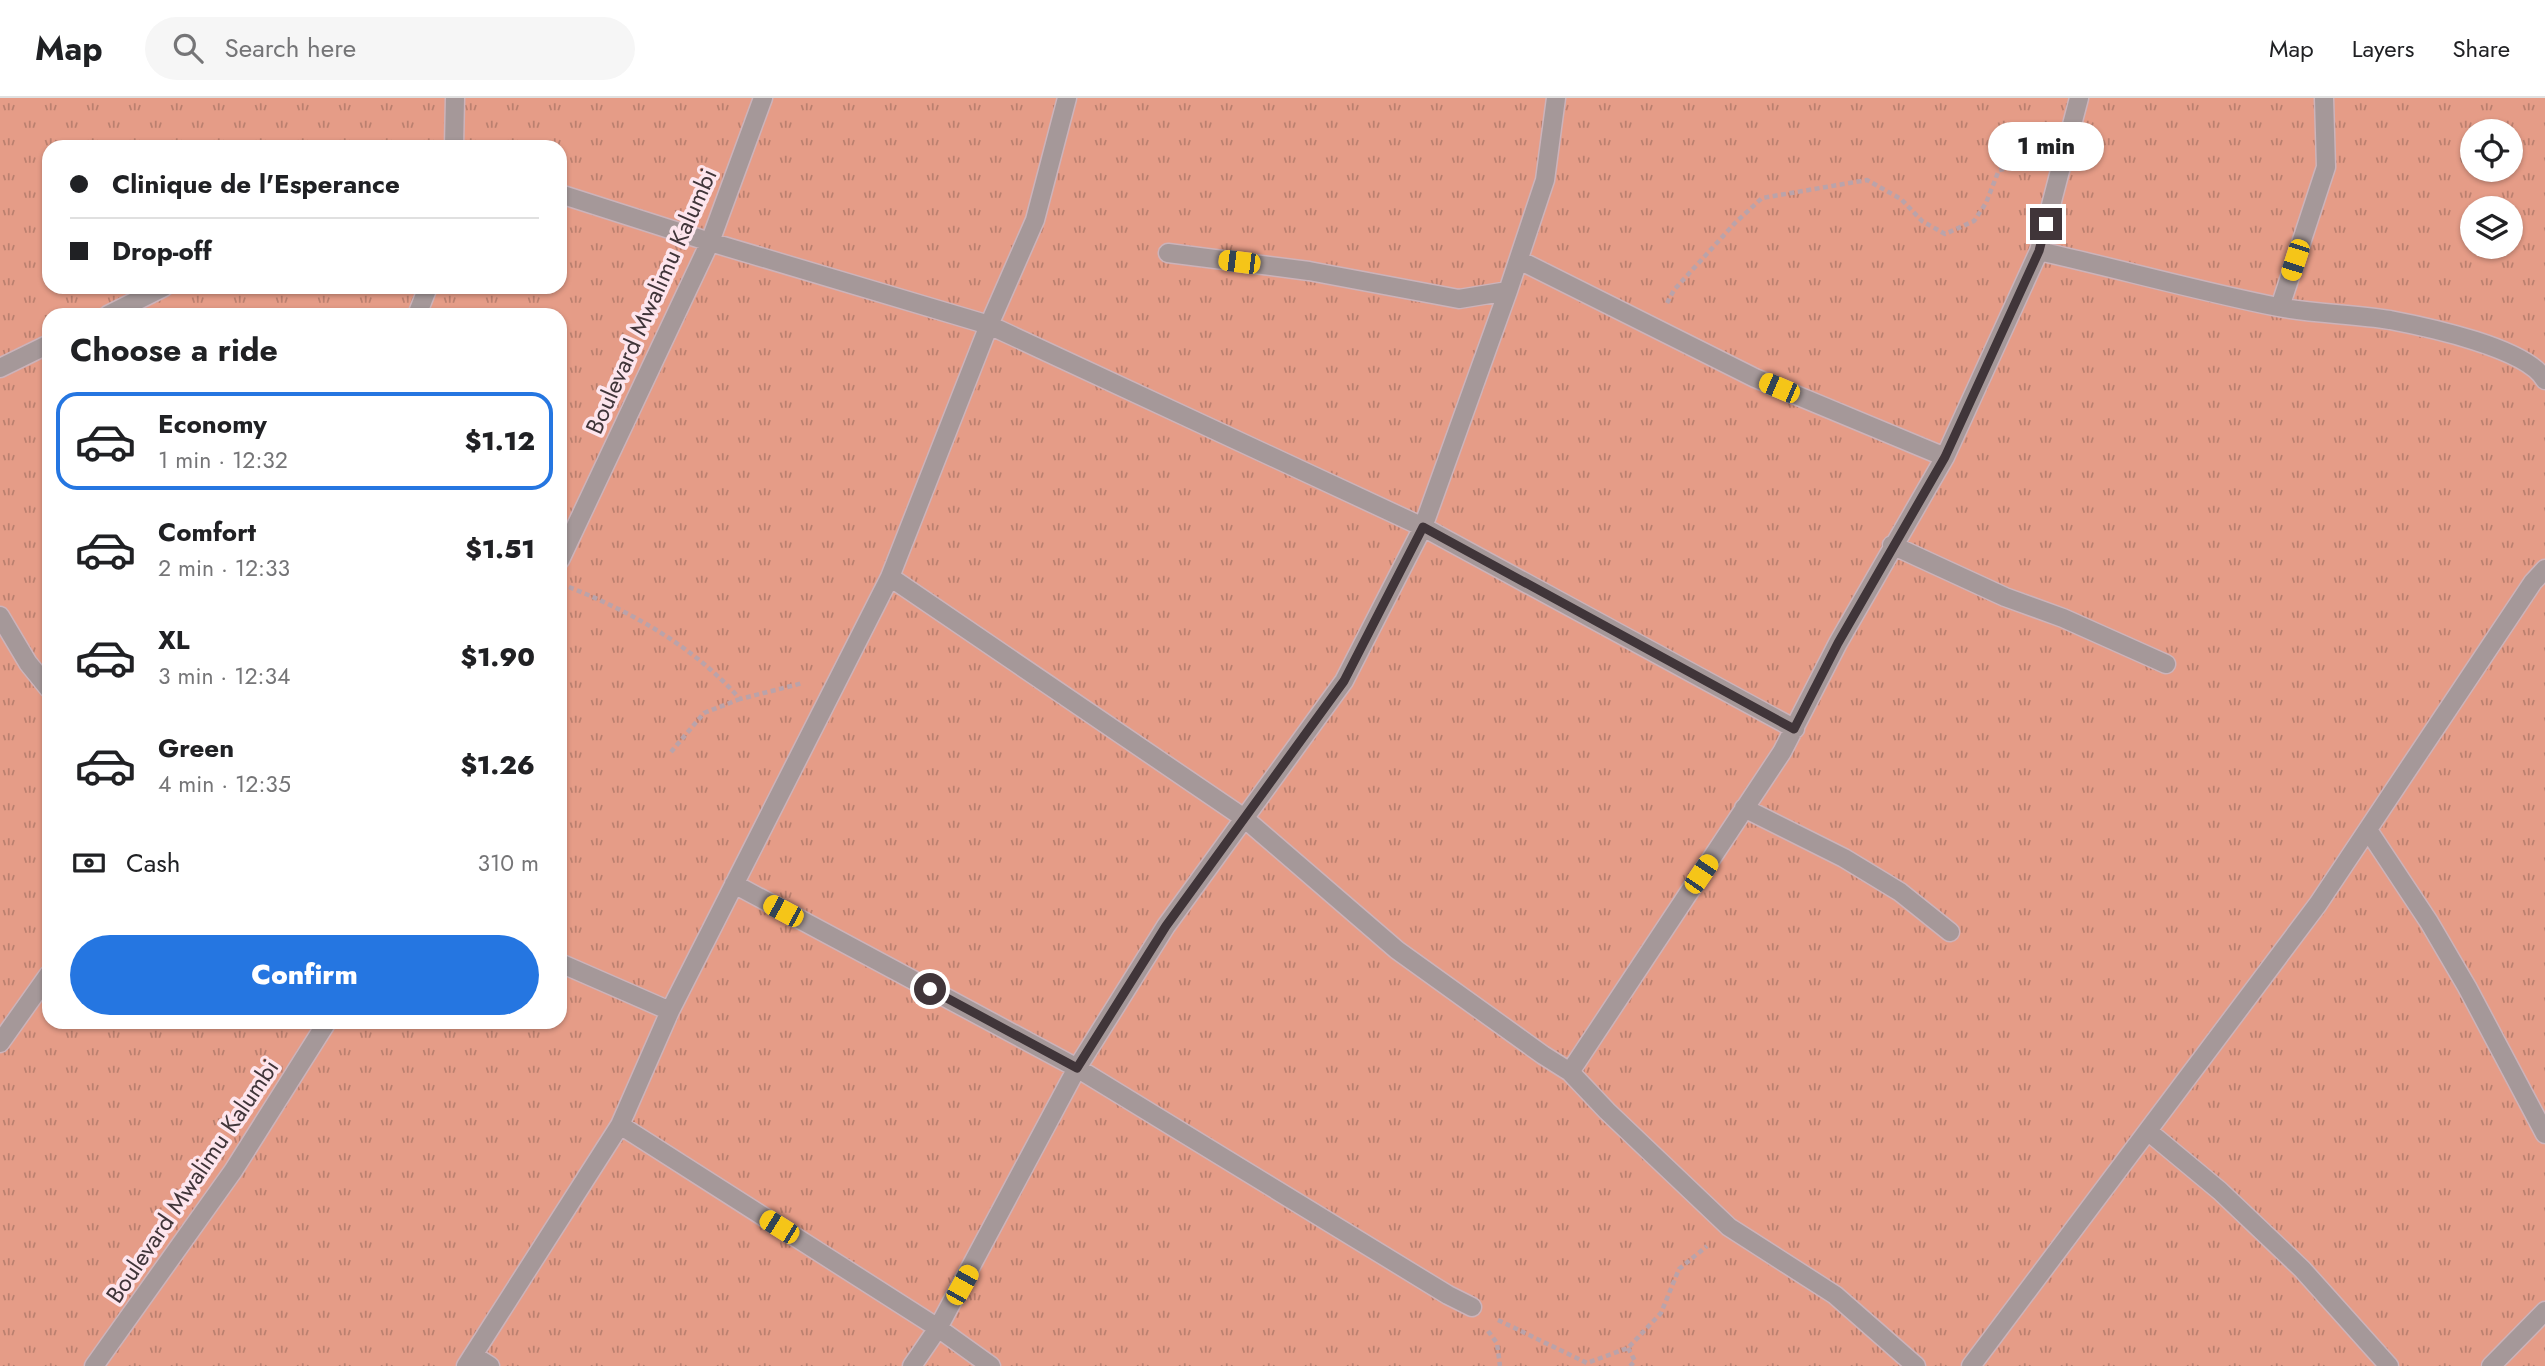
<!DOCTYPE html>
<meta charset="utf-8">
<style>
body{margin:0;font-family:Jost,sans-serif;background:#f6f6f6;color:#202124;height:100vh;display:flex;flex-direction:column;font-size:26px;white-space:nowrap}
*{box-sizing:border-box;margin:0}
p{font-size:23px;color:#757577}
.icon{flex:none;width:38px;height:38px;fill:none;stroke:currentColor;stroke-width:2;stroke-linecap:round;stroke-linejoin:round}
.map{position:relative;flex:1;overflow:hidden}
.details{position:absolute;left:42px;top:210px;width:525px;height:721px;display:flex;flex-direction:column;background:#fff;border-radius:21px;box-shadow:0 2px 5px #0004}
.details>*{flex:none}
.banner{position:absolute;left:42px;top:42px;width:525px;height:154px;border-radius:21px;box-shadow:0 2px 5px #0004;display:grid;align-content:center;height:154px;padding:0 28px;background:#fff}
.tools{position:absolute;left:2460px;top:21px;display:grid;gap:14px}
.tools a{display:grid;place-items:center;width:63px;height:63px;border-radius:50%;background:#fff;box-shadow:0 2px 5px #0004;font-size:35px}
.end{position:absolute;width:32px;height:32px;margin:-16px;border:9px solid #403539;background:#fff;box-shadow:0 0 0 4px #fff}
.from{border-radius:50%}
.bubble{position:absolute;height:49px;border-radius:24px;background:#fff;box-shadow:0 2px 5px #0004;font-size:23px;font-weight:800;line-height:49px;text-align:center}
.car{position:absolute;width:21px;height:42px;margin:-21px -10px;border-radius:9px;box-shadow:0 0 5px 2px #0007;background:linear-gradient(#f5c518 24%,#345 0 40%,#f5c518 0 76%,#345 0 86%,#f5c518 0)}
.banner b{display:flex;align-items:center;gap:24px;height:66px;font-size:26px}
.banner b+b{border-top:2px solid #e0e0e0}
.banner i{width:18px;height:18px;background:#202124}
ul{padding:0;list-style:none}
li{display:flex;align-items:center;gap:21px;height:98px;margin:0 14px 10px;padding:0 14px;border:4px solid transparent;border-radius:21px}
li div{flex:1}
li b{display:block;font-size:26px}
li em{font-style:normal;font-weight:800}
li.on{border-color:#2576e1}
li>.icon{width:63px;height:63px;stroke-width:1.5}
h2{padding:0 28px;font-size:32px;line-height:84px}
.pay{display:flex;align-items:center;gap:18px;height:77px;padding:0 28px;font-size:26px}
.pay p{margin-inline-start:auto}
.button{display:flex;gap:14px;margin-top:auto;padding:14px 28px}
.button a{flex:1;height:80px;border-radius:42px;background:#2576e1;color:#fff;font-size:28px;font-weight:800;line-height:80px;text-align:center}
header{display:flex;align-items:center;gap:42px;box-sizing:border-box;height:98px;padding:0 35px;background:#fff;border-bottom:2px solid #e0e0e0}
header strong{font-size:33px}
nav{display:flex;gap:38px;margin-inline-start:auto;font-size:24px}
.search{width:490px;height:63px;background:#f6f6f6;display:flex;align-items:center;gap:18px;box-sizing:border-box;padding:0 24px;border-radius:38px;color:#757577;font-size:26px}
.map>svg:first-child{display:block}
.grass{fill:url(#grass-tufts);fill-rule:evenodd}
.lines{fill:none;stroke-linecap:round;stroke-linejoin:round}
.minor-casing{stroke:#ccb3ba;stroke-width:21}
.path{stroke:#baa3aa;stroke-width:4.5;stroke-dasharray:5 3.5;stroke-linecap:butt}
.minor{stroke:#a59899;stroke-width:18}
.route{stroke:#403539;stroke-width:9}
.labels{text-anchor:middle;dominant-baseline:central;stroke-width:7;stroke-linejoin:round;paint-order:stroke}
.street-label{font-size:24px;fill:#403539;stroke:#fde5ed}
</style>
<header>
<strong>Map</strong>
<div class="search"><svg class="icon" aria-label="search" viewBox="0 0 24 24"><circle cx="10" cy="10" r="6"/><path d="M15 15l6 6"/></svg>Search here</div>
<nav><a>Map</a><a>Layers</a><a>Share</a></nav>
</header>
<div class="map">
<svg width="2545" height="1268" viewBox="0 0 2545 1268">
<defs>
<pattern id="grass-tufts" width="24" height="20" patternUnits="userSpaceOnUse" patternTransform="scale(1.75)"><rect width="24" height="20" fill="#e59c87"/><path d="M3 7l-1-3M5 7V3M7 7l1-3M15 17l-1-3M17 17v-4M19 17l1-3" fill="none" stroke="#bb806f"/></pattern>
</defs>
<rect width="100%" height="100%" fill="#f3d6df"/>
<path class="grass" d="M 0,0 L 2545,0 L 2545,1268 L 0,1268 ZM 2473,33 L 2511,33 L 2511,72 L 2473,72 ZM 49,49 L 560,49 L 560,189 L 49,189 ZM 2473,110 L 2511,110 L 2511,149 L 2473,149 ZM 49,217 L 560,217 L 560,924 L 49,924 Z"/>
<g class="lines">
<g class="minor-casing">
<path id="minor" d="M 454,49 L 455,0
M 560,96 L 710,144 L 989,227 L 1423,429 L 1795,631
M 2039,153 C 2119,171 2198,193 2278,209 C 2315,216 2353,216 2390,222 C 2427,229 2527,250 2545,282
M 1168,155 L 1309,173 L 1459,201 L 1508,193
M 1519,162 L 1755,280 L 1945,359
M 2280,209 L 2326,69 L 2324,0
M 108,217 L 164,189
M 417,217 L 428,189
M 0,270 L 49,246
M 1892,447 L 2005,499 L 2063,520 L 2166,566
M 560,462 L 710,144 L 763,0
M 890,479 L 1244,720 L 1397,852 L 1543,957 L 1570,974 L 1607,1013 L 1729,1129 L 1835,1197 L 1916,1268
M 0,518 L 28,565 L 49,591
M 1744,710 L 1844,760 L 1900,794 L 1950,834
M 2368,732 L 2429,824 L 2467,889 L 2545,1036
M 734,786 L 1077,970 L 1448,1197 L 1472,1209
M 560,865 L 670,913
M 0,945 L 49,876
M 1570,974 L 1782,654 L 1838,545 L 1945,359 L 2039,153 L 2079,0
M 620,1027 L 938,1230 L 991,1268
M 2149,1034 L 2220,1093 L 2302,1171 L 2389,1268
M 473,1257 L 490,1268
M 94,1268 L 233,1073 L 327,924
M 466,1268 L 620,1027 L 670,913 L 890,479 L 989,227 L 1035,122 L 1067,0
M 912,1268 L 938,1230 L 1077,970 L 1166,828 L 1344,583 L 1423,429 L 1508,193 L 1545,82 L 1556,0
M 1971,1268 L 2318,806 L 2533,484 L 2545,471
M 2491,1268 L 2545,1213"/>
</g>
<path class="path" d="M 1667,205 L 1674,192 L 1735,125 L 1762,100 L 1867,82 L 1901,101 L 1922,123 L 1945,136 L 1974,123 L 1986,105 L 1999,72 L 2031,66
M 569,489 C 634,515 694,549 740,601 L 803,585
M 671,654 L 704,615 L 740,601
M 1498,1222 L 1587,1265 L 1628,1250 L 1661,1215 L 1679,1171 L 1707,1148
M 1488,1233 L 1497,1245 L 1500,1268
M 1628,1250 L 1635,1263 L 1630,1268"/>
<use href="#minor" class="minor"/>
</g>
<g class="lines">
<path class="route" d="M 930,891 L 1077,970 L 1166,828 L 1344,583 L 1423,429 L 1794,631 L 1838,545 L 1945,359 L 2039,153 L 2046,126"/>
</g>
<g class="labels">
<g class="street-label">
<text transform="translate(651 203) rotate(-66)">Boulevard Mwalimu Kalumbi</text>
<text transform="translate(192 1083) rotate(-56)">Boulevard Mwalimu Kalumbi</text>
</g>
</g>
</svg>
<div class="tools">
<a><svg class="icon" aria-label="locate" viewBox="0 0 24 24"><circle cx="12" cy="12" r="6"/><path d="M12 2v4M12 18v4M2 12h4M18 12h4"/></svg></a>
<a><svg class="icon" aria-label="layers" viewBox="0 0 24 24"><path d="M12 4l9 5-9 5-9-5zM3 14l9 5 9-5"/></svg></a>
</div>
<i class="end from" style="left:930px;top:891px"></i>
<i class="end" style="left:2046px;top:126px"></i>
<div class="bubble" style="left:1988px;top:24px;width:116px">1 min</div>
<i class="car" style="left:2295px;top:162px;rotate:198deg"></i>
<i class="car" style="left:1239px;top:164px;rotate:277deg"></i>
<i class="car" style="left:1779px;top:290px;rotate:293deg"></i>
<i class="car" style="left:1701px;top:776px;rotate:34deg"></i>
<i class="car" style="left:783px;top:813px;rotate:298deg"></i>
<i class="car" style="left:779px;top:1129px;rotate:302deg"></i>
<i class="car" style="left:962px;top:1187px;rotate:29deg"></i>
<div class="banner">
<b><i class="from"></i>Clinique de l'Esperance</b>
<b><i></i>Drop-off</b>
</div>
<section class="details">
<h2>Choose a ride</h2>
<ul>
<li class="on"><svg class="icon" aria-label="car" viewBox="0 0 24 24"><path d="M5 17H2v-5l4-1 3-4h7l3 4 3 1v5h-3M9 17h6M6 11h13"/><circle cx="7" cy="17" r="2"/><circle cx="17" cy="17" r="2"/></svg><div><b>Economy</b><p>1 min · 12:32</p></div><em>$1.12</em></li>
<li><svg class="icon" aria-label="car" viewBox="0 0 24 24"><path d="M5 17H2v-5l4-1 3-4h7l3 4 3 1v5h-3M9 17h6M6 11h13"/><circle cx="7" cy="17" r="2"/><circle cx="17" cy="17" r="2"/></svg><div><b>Comfort</b><p>2 min · 12:33</p></div><em>$1.51</em></li>
<li><svg class="icon" aria-label="car" viewBox="0 0 24 24"><path d="M5 17H2v-5l4-1 3-4h7l3 4 3 1v5h-3M9 17h6M6 11h13"/><circle cx="7" cy="17" r="2"/><circle cx="17" cy="17" r="2"/></svg><div><b>XL</b><p>3 min · 12:34</p></div><em>$1.90</em></li>
<li><svg class="icon" aria-label="car" viewBox="0 0 24 24"><path d="M5 17H2v-5l4-1 3-4h7l3 4 3 1v5h-3M9 17h6M6 11h13"/><circle cx="7" cy="17" r="2"/><circle cx="17" cy="17" r="2"/></svg><div><b>Green</b><p>4 min · 12:35</p></div><em>$1.26</em></li>
</ul>
<div class="pay"><svg class="icon" aria-label="cash" viewBox="0 0 24 24"><path d="M3 7h18v10H3z"/><circle cx="12" cy="12" r="2"/></svg>Cash<p>310 m</p></div>
<div class="button"><a>Confirm</a></div>
</section>
</div>
